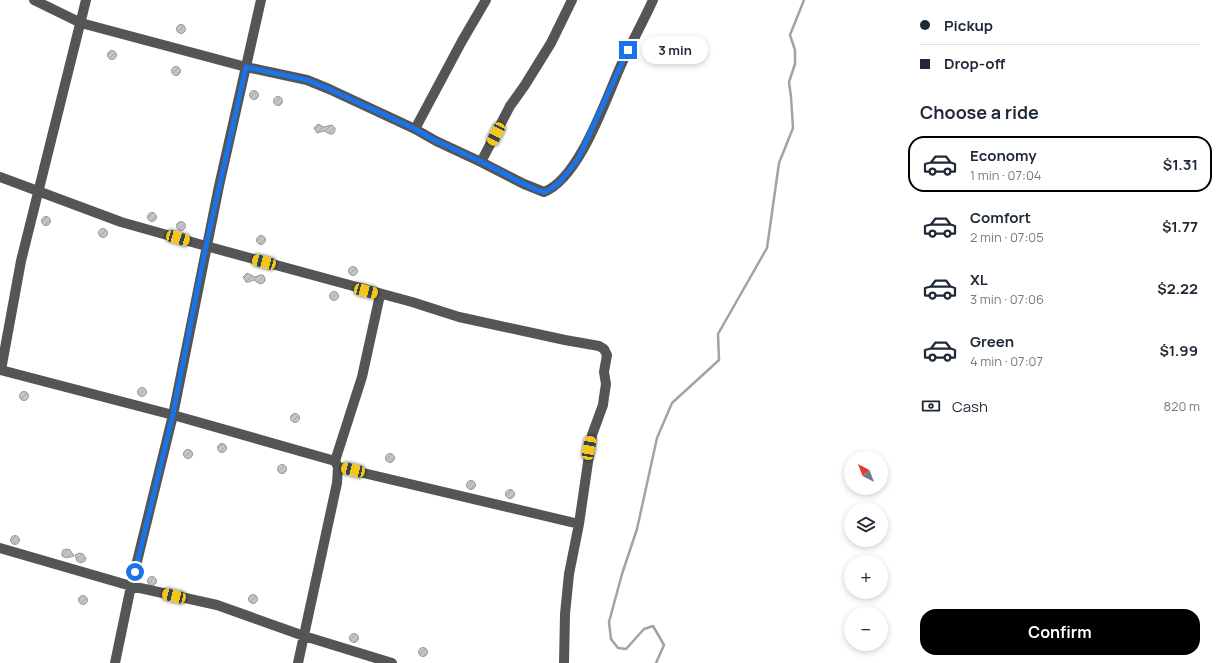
<!DOCTYPE html>
<meta charset="utf-8">
<style>
body{margin:0;font-family:Manrope,sans-serif;background:#f6f6f7;color:#1f2937;height:100vh;display:flex;flex-direction:column;font-size:15px;white-space:nowrap}
*{box-sizing:border-box;margin:0}
p{font-size:13px;color:#747a83}
.icon{flex:none;width:22px;height:22px;fill:none;stroke:currentColor;stroke-width:2;stroke-linecap:round;stroke-linejoin:round}
.map{position:relative;flex:1;overflow:hidden}
.sheet{display:flex;flex-direction:column;background:#fff;width:320px}
.sheet>*{flex:none}
.hud{display:grid;align-content:center;height:88px;padding:0 20px;background:#fff}
.needle{width:26px;rotate:318deg}
.fabs{position:absolute;left:844px;top:451px;display:grid;gap:8px}
.fabs a{display:grid;place-items:center;width:44px;height:44px;border-radius:50%;background:#fff;box-shadow:0 2px 6px #0003;font-size:20px}
.end{position:absolute;width:18px;height:18px;margin:-9px;border:5px solid #1a73e8;background:#fff;box-shadow:0 0 0 2px #fff}
.from{border-radius:50%}
.bubble{position:absolute;height:28px;border-radius:14px;background:#fff;box-shadow:0 2px 6px #0003;font-size:13px;font-weight:700;line-height:28px;text-align:center}
.car{position:absolute;width:12px;height:24px;margin:-12px -6px;border-radius:5px;box-shadow:0 0 3px 1px #0007;background:linear-gradient(#f5c518 24%,#345 0 40%,#f5c518 0 76%,#345 0 86%,#f5c518 0)}
.hud b{display:flex;align-items:center;gap:14px;height:38px;font-size:15px}
.hud b+b{border-top:1px solid #e0e1e3}
.hud i{width:10px;height:10px;background:#1f2937}
ul{padding:0;list-style:none}
li{display:flex;align-items:center;gap:12px;height:56px;margin:0 8px 6px;padding:0 12px;border:2px solid transparent;border-radius:16px}
li div{flex:1}
li b{display:block;font-size:15px}
li em{font-style:normal;font-weight:700}
li.current{border-color:#000}
li>.icon{width:36px;height:36px;stroke-width:1.5}
h2{padding:0 20px;font-size:18px;line-height:48px}
.pay{display:flex;align-items:center;gap:10px;height:44px;padding:0 20px;font-size:15px}
.pay p{margin-inline-start:auto}
.button{display:flex;gap:8px;margin-top:auto;padding:8px 20px}
.button a{flex:1;height:46px;border-radius:16px;background:#000;color:#fff;font-size:16px;font-weight:700;line-height:46px;text-align:center}
main{display:flex;flex:1;min-height:0}
.map>svg:first-child{display:block}
.lines{fill:none;stroke-linecap:round;stroke-linejoin:round}
.stream{stroke:#a3a3a3;stroke-width:2.5}
.building{fill:url(#building-hatch);stroke:#999}
.minor{stroke:#555;stroke-width:10}
.route{stroke:#1a73e8;stroke-width:5}
</style>
<main>
<div class="map">
<svg width="900" height="663" viewBox="0 0 900 663">
<defs>
<pattern id="building-hatch" width="6" height="6" patternUnits="userSpaceOnUse"><rect width="6" height="6" fill="#c4c4c4"/><path d="M-1 1l2-2M0 6l6-6M5 7l2-2" fill="none" stroke="#a7a7a7"/></pattern>
</defs>
<rect width="100%" height="100%" fill="#fff"/>
<g class="lines">
<path class="stream" d="M 656,663 L 664,645 L 653,626 L 644,629 L 626,649 L 618,648 L 611,639 L 609,622 L 622,574 L 637,529 L 657,438 L 672,403 L 719,360 L 718,334 L 767,248 L 779,163 L 793,128 L 791,97 L 789,82 L 795,64 L 795,50 L 790,35 L 804,0"/>
</g>
<path class="building" d="M176.5 29a4.5 4.5 0 1 1 9 0a4.5 4.5 0 1 1-9 0Z
M107.5 55a4.5 4.5 0 1 1 9 0a4.5 4.5 0 1 1-9 0Z
M171.5 71a4.5 4.5 0 1 1 9 0a4.5 4.5 0 1 1-9 0Z
M249.5 95a4.5 4.5 0 1 1 9 0a4.5 4.5 0 1 1-9 0Z
M273.5 101a4.5 4.5 0 1 1 9 0a4.5 4.5 0 1 1-9 0Z
M 318,124 L 324,127 L 332,125 L 335,128 L 335,131 L 333,134 L 330,134 L 324,131 L 317,133 L 314,128 Z
M147.5 217a4.5 4.5 0 1 1 9 0a4.5 4.5 0 1 1-9 0Z
M41.5 221a4.5 4.5 0 1 1 9 0a4.5 4.5 0 1 1-9 0Z
M176.5 226a4.5 4.5 0 1 1 9 0a4.5 4.5 0 1 1-9 0Z
M98.5 233a4.5 4.5 0 1 1 9 0a4.5 4.5 0 1 1-9 0Z
M256.5 240a4.5 4.5 0 1 1 9 0a4.5 4.5 0 1 1-9 0Z
M348.5 271a4.5 4.5 0 1 1 9 0a4.5 4.5 0 1 1-9 0Z
M 247,273 L 255,277 L 260,275 L 263,275 L 265,278 L 265,281 L 263,283 L 260,284 L 254,280 L 249,282 L 246,282 L 243,277 Z
M329.5 296a4.5 4.5 0 1 1 9 0a4.5 4.5 0 1 1-9 0Z
M137.5 392a4.5 4.5 0 1 1 9 0a4.5 4.5 0 1 1-9 0Z
M19.5 396a4.5 4.5 0 1 1 9 0a4.5 4.5 0 1 1-9 0Z
M290.5 418a4.5 4.5 0 1 1 9 0a4.5 4.5 0 1 1-9 0Z
M217.5 448a4.5 4.5 0 1 1 9 0a4.5 4.5 0 1 1-9 0Z
M183.5 454a4.5 4.5 0 1 1 9 0a4.5 4.5 0 1 1-9 0Z
M385.5 458a4.5 4.5 0 1 1 9 0a4.5 4.5 0 1 1-9 0Z
M277.5 469a4.5 4.5 0 1 1 9 0a4.5 4.5 0 1 1-9 0Z
M466.5 485a4.5 4.5 0 1 1 9 0a4.5 4.5 0 1 1-9 0Z
M505.5 494a4.5 4.5 0 1 1 9 0a4.5 4.5 0 1 1-9 0Z
M10.5 540a4.5 4.5 0 1 1 9 0a4.5 4.5 0 1 1-9 0Z
M 67,549 L 70,550 L 74,556 L 66,558 L 62,556 L 62,553 L 63,550 Z
M 80,553 L 83,554 L 86,558 L 85,561 L 81,563 L 77,561 L 75,555 Z
M147.5 581a4.5 4.5 0 1 1 9 0a4.5 4.5 0 1 1-9 0Z
M248.5 599a4.5 4.5 0 1 1 9 0a4.5 4.5 0 1 1-9 0Z
M78.5 600a4.5 4.5 0 1 1 9 0a4.5 4.5 0 1 1-9 0Z
M349.5 638a4.5 4.5 0 1 1 9 0a4.5 4.5 0 1 1-9 0Z
M418.5 652a4.5 4.5 0 1 1 9 0a4.5 4.5 0 1 1-9 0Z"/>
<g class="lines">
<path class="minor" d="M 34,0 L 81,23 L 246,67 L 307,80 L 329,89 L 415,129 L 436,141 L 481,162 L 524,184 L 544,192 C 580,178 606,98 622,63 C 632,42 643,22 653,0
M 86,0 L 21,261 L 1,370 L 173,415 L 335,461 L 338,467 L 337,483 L 298,663
M 415,129 L 462,41 L 486,0
M 481,162 L 510,106 L 525,85 L 551,43 L 572,0
M 0,177 L 121,222 L 206,246 L 412,302 L 459,317 L 565,340 L 599,346 L 604,349 L 607,355 L 604,372 L 606,384 L 604,397 L 603,405 L 592,435 L 579,524 L 569,574 L 565,614 L 564,663
M 335,461 L 362,377 L 380,295
M 338,467 L 579,524
M 0,548 L 131,586 L 217,605 L 304,636 L 392,663
M 115,663 L 131,586 L 173,415 L 219,186 L 261,0"/>
</g>
<g class="lines">
<path class="route" d="M 135,572 L 173,414 L 206,246 L 246,67 L 307,80 L 329,89 L 415,129 L 436,141 L 482,162 L 524,184 L 537,190 L 544,192 L 551,189 L 560,182 L 578,159 L 628,50"/>
</g>
</svg>
<div class="fabs">
<a><svg class="needle" viewBox="-14 -14 28 28"><path d="M0-13l5 13h-10z" fill="#e53935"/><path d="M0 13l5-13h-10z" fill="#747a83"/></svg></a>
<a><svg class="icon" aria-label="layers" viewBox="0 0 24 24"><path d="M12 4l9 5-9 5-9-5zM3 14l9 5 9-5"/></svg></a>
<a>+</a>
<a>−</a>
</div>
<i class="end from" style="left:135px;top:572px"></i>
<i class="end" style="left:628px;top:50px"></i>
<div class="bubble" style="left:642px;top:36px;width:66px">3 min</div>
<i class="car" style="left:496px;top:134px;rotate:207deg"></i>
<i class="car" style="left:178px;top:238px;rotate:106deg"></i>
<i class="car" style="left:264px;top:262px;rotate:285deg"></i>
<i class="car" style="left:366px;top:291px;rotate:105deg"></i>
<i class="car" style="left:589px;top:448px;rotate:10deg"></i>
<i class="car" style="left:353px;top:470px;rotate:283deg"></i>
<i class="car" style="left:174px;top:596px;rotate:283deg"></i>
</div>
<section class="sheet">
<div class="hud">
<b><i class="from"></i>Pickup</b>
<b><i></i>Drop-off</b>
</div>
<h2>Choose a ride</h2>
<ul>
<li class="current"><svg class="icon" aria-label="car" viewBox="0 0 24 24"><path d="M5 17H2v-5l4-1 3-4h7l3 4 3 1v5h-3M9 17h6M6 11h13"/><circle cx="7" cy="17" r="2"/><circle cx="17" cy="17" r="2"/></svg><div><b>Economy</b><p>1 min · 07:04</p></div><em>$1.31</em></li>
<li><svg class="icon" aria-label="car" viewBox="0 0 24 24"><path d="M5 17H2v-5l4-1 3-4h7l3 4 3 1v5h-3M9 17h6M6 11h13"/><circle cx="7" cy="17" r="2"/><circle cx="17" cy="17" r="2"/></svg><div><b>Comfort</b><p>2 min · 07:05</p></div><em>$1.77</em></li>
<li><svg class="icon" aria-label="car" viewBox="0 0 24 24"><path d="M5 17H2v-5l4-1 3-4h7l3 4 3 1v5h-3M9 17h6M6 11h13"/><circle cx="7" cy="17" r="2"/><circle cx="17" cy="17" r="2"/></svg><div><b>XL</b><p>3 min · 07:06</p></div><em>$2.22</em></li>
<li><svg class="icon" aria-label="car" viewBox="0 0 24 24"><path d="M5 17H2v-5l4-1 3-4h7l3 4 3 1v5h-3M9 17h6M6 11h13"/><circle cx="7" cy="17" r="2"/><circle cx="17" cy="17" r="2"/></svg><div><b>Green</b><p>4 min · 07:07</p></div><em>$1.99</em></li>
</ul>
<div class="pay"><svg class="icon" aria-label="cash" viewBox="0 0 24 24"><path d="M3 7h18v10H3z"/><circle cx="12" cy="12" r="2"/></svg>Cash<p>820 m</p></div>
<div class="button"><a>Confirm</a></div>
</section>
</main>
